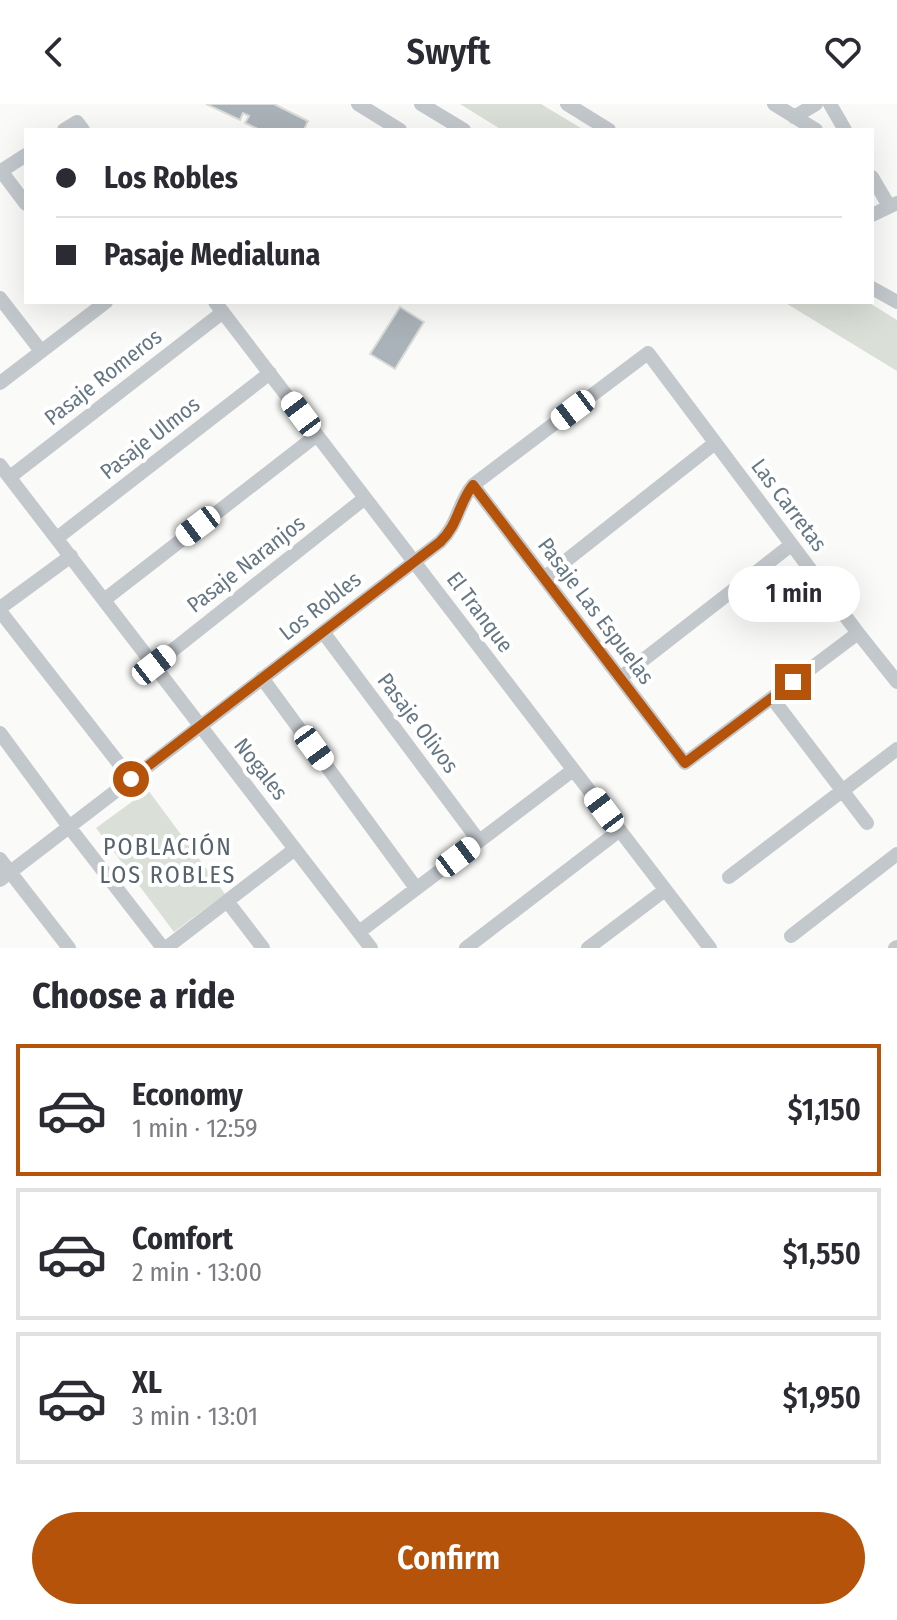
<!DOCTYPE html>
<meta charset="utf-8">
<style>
body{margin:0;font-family:"Fira Sans Condensed",sans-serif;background:#f2f2f3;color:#2b2b33;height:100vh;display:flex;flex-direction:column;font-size:30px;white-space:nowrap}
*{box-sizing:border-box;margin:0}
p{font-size:26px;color:#7c7c81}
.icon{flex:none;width:44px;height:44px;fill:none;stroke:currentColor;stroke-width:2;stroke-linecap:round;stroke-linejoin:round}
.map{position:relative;height:844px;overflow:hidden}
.sheet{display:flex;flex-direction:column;background:#fff;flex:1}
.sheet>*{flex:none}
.top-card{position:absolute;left:24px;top:24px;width:850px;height:176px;border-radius:0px;box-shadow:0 8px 32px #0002;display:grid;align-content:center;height:176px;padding:0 32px;background:#fff}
.end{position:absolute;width:36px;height:36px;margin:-18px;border:10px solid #b45309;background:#fff;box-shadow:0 0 0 4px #fff}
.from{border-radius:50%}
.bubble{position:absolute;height:56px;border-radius:28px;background:#fff;box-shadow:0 8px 32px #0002;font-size:26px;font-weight:600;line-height:56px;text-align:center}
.car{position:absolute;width:24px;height:48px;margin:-24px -12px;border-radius:10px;box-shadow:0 0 6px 2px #0007;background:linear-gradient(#fff 24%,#345 0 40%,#fff 0 76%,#345 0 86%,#fff 0)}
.top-card b{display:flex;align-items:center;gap:28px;height:76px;font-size:30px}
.top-card b+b{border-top:2px solid #e1e1e2}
.top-card i{width:20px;height:20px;background:#2b2b33}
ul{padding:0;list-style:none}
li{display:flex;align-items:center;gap:24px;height:132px;margin:0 16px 12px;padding:0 16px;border:4px solid #e1e1e2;border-radius:0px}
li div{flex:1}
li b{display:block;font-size:30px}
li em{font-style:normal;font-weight:600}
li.active{border-color:#b45309}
li>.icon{width:72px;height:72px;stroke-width:1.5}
h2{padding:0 32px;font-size:36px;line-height:96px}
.action{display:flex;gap:16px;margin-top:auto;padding:16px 32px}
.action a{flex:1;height:92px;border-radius:48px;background:#b45309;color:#fff;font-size:32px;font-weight:600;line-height:92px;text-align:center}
header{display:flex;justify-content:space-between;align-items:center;height:104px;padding:0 32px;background:#fff;font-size:36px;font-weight:600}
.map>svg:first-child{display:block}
.green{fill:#dadfd7}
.building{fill:#aab3b9;stroke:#dcdcda;stroke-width:2}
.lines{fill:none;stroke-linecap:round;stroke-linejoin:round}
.minor{stroke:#c3c8cc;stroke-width:14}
.route{stroke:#b45309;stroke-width:10}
.labels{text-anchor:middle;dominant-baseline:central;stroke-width:8;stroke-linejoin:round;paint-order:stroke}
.street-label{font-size:22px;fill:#657683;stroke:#fff}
.neighbourhood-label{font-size:24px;letter-spacing:2px;fill:#57646e;stroke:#fff}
</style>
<header><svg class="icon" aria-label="back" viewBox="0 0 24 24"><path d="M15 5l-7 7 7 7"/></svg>Swyft<svg class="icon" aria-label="heart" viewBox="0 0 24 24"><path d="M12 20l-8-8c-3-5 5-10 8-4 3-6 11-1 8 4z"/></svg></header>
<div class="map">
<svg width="897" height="844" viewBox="0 0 897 844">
<rect width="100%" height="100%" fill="#fafaf8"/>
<path class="green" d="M 460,0 L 541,0 L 584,26 L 502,26 Z
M 784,198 L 868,198 L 897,216 L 897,267 Z
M 148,686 L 225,790 L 174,828 L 96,724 Z"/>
<path class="building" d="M 206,0 L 274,0 L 308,17 L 304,26 L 260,26 L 245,19 L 249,12 L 243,9 L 240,16 Z
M 400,203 L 424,218 L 395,265 L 370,250 Z"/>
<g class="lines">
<path class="minor" d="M 358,0 L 400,26
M 421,0 L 464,26
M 567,0 L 609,26
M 774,0 L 816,26
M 830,0 L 845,26
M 794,13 L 816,0
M 64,26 L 77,18 L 83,26
M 26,51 L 1,67 L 26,100
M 872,73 L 889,102
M 872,111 L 897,99
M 872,184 L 897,198
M 0,194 L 41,247
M 215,198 L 710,844
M 0,279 L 106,198
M 0,361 L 371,844
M 10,373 L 223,208
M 473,381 L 685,659 L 858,529
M 57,434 L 270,269
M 544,474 L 715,339
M 104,496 L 317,331
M 0,504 L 71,452
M 0,507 L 131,675
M 323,528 L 479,737
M 154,561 L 365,394
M 262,574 L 416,784
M 620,574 L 791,441
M 772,594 L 867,719
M 0,629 L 70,724 L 163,844
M 0,755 L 69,844
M 729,773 L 897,645
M 0,776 L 440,438 C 458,421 458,399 473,381 L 648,249 L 858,529 L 897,578
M 227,797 L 263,844
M 359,828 L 573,666
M 791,832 L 897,750
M 166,844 L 295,745
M 466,844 L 620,726
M 588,844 L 665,786
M 895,844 L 897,843"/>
</g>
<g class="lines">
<path class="route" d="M 131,675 L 440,438 C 459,420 458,400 473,381 L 685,659 L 793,578"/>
</g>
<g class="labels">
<g class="street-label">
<text transform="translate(103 273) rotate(-38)">Pasaje Romeros</text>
<text transform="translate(150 334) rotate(-38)">Pasaje Ulmos</text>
<text transform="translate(789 401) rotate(53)">Las Carretas</text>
<text transform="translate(246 460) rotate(-38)">Pasaje Naranjos</text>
<text transform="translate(320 502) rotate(-38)">Los Robles</text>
<text transform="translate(596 507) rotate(53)">Pasaje Las Espuelas</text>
<text transform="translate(480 508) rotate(53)">El Tranque</text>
<text transform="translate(418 619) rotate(53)">Pasaje Olivos</text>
<text transform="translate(261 665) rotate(52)">Nogales</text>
</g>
<g class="neighbourhood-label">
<text x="168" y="743">POBLACIÓN<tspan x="168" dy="28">LOS ROBLES</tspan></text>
</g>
</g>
</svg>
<i class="end from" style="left:131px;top:675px"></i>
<i class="end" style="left:793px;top:578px"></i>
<div class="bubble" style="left:728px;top:462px;width:132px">1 min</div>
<i class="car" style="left:573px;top:306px;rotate:233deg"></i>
<i class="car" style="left:301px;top:310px;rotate:323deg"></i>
<i class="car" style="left:198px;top:422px;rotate:233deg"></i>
<i class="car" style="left:154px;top:561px;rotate:52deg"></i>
<i class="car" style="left:314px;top:644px;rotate:144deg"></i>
<i class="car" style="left:604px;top:706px;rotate:323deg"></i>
<i class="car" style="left:458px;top:753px;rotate:53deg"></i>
<div class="top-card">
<b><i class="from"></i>Los Robles</b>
<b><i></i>Pasaje Medialuna</b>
</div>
</div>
<section class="sheet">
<h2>Choose a ride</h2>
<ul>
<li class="active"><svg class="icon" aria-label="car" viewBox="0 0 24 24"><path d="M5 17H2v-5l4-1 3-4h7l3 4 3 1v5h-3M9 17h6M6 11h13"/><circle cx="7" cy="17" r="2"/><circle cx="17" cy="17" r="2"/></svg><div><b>Economy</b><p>1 min · 12:59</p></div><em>$1,150</em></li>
<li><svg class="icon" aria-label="car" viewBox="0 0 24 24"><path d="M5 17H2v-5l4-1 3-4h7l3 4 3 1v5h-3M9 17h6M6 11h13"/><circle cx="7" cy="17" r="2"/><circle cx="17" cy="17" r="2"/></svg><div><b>Comfort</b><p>2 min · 13:00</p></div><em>$1,550</em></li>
<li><svg class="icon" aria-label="car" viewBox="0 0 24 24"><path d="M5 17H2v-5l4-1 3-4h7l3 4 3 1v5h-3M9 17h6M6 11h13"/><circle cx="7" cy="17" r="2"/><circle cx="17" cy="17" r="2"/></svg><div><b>XL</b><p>3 min · 13:01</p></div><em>$1,950</em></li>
</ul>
<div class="action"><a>Confirm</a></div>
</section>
